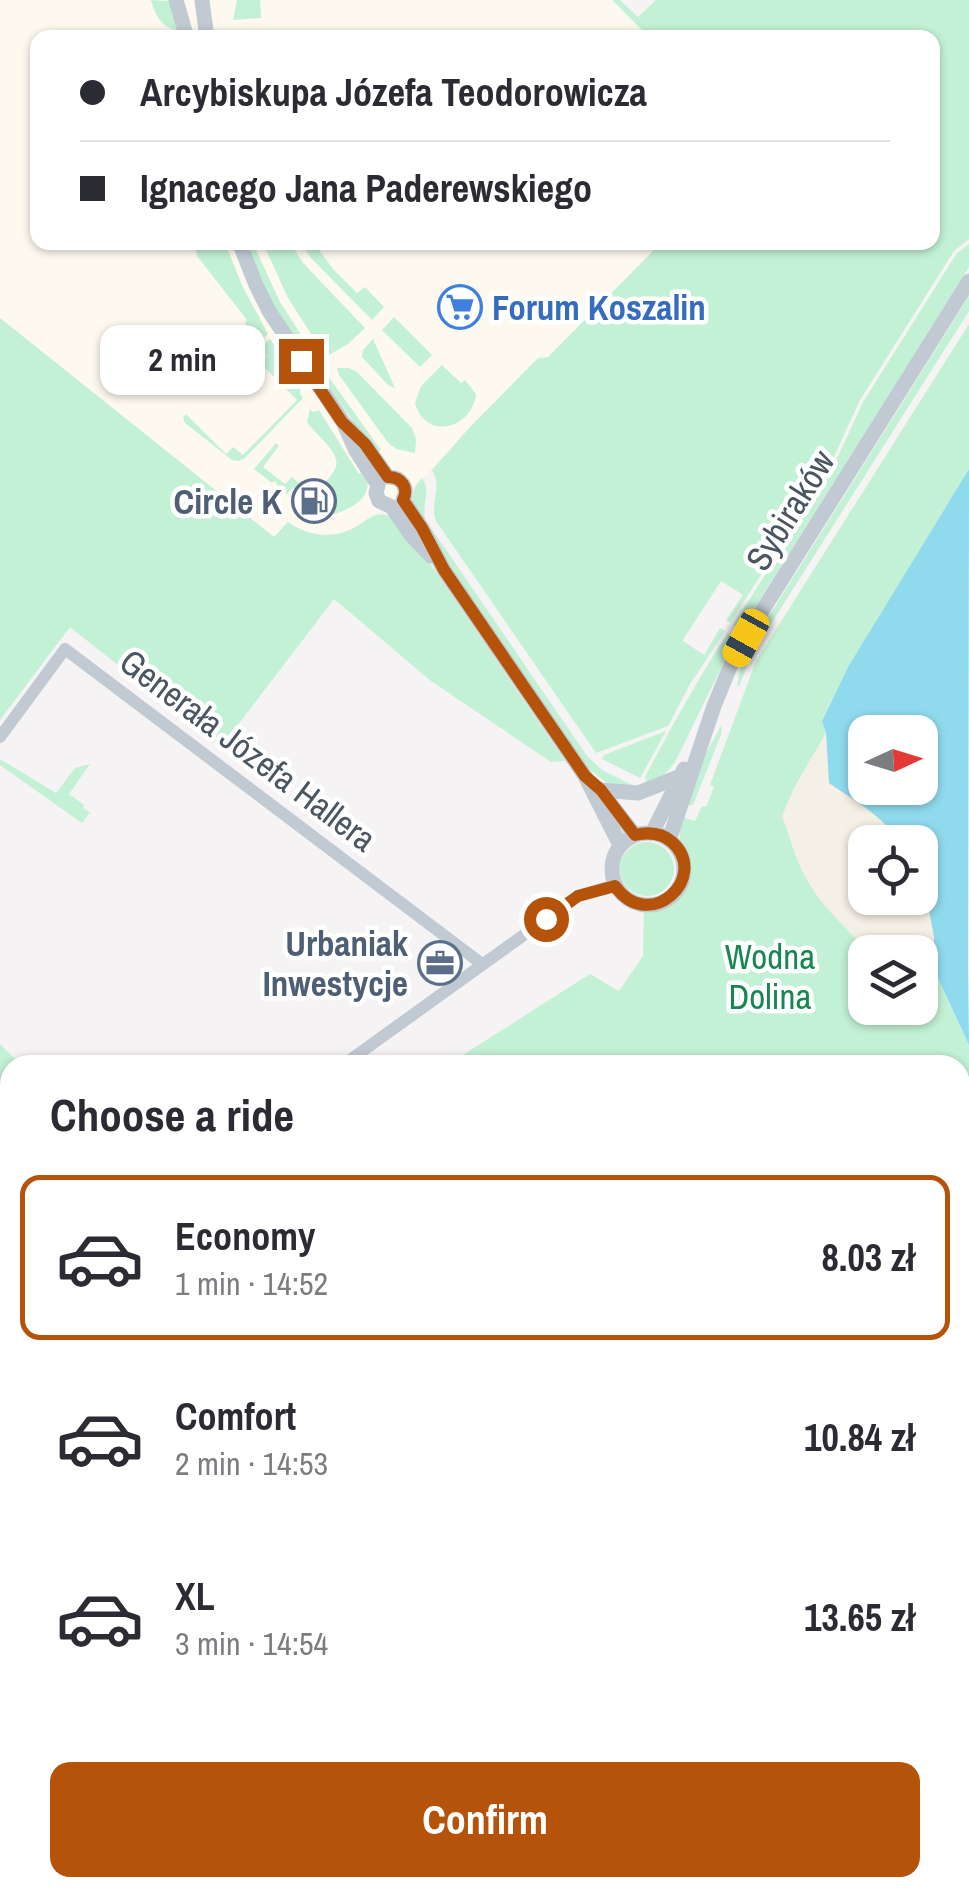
<!DOCTYPE html>
<meta charset="utf-8">
<style>
body{margin:0;font-family:"Archivo Narrow",sans-serif;background:#f2f2f3;color:#2b2b33;height:100vh;display:flex;flex-direction:column;font-size:38px;white-space:nowrap}
*{box-sizing:border-box;margin:0}
p{font-size:32px;color:#7c7c81}
.icon{flex:none;width:55px;height:55px;fill:none;stroke:currentColor;stroke-width:2;stroke-linecap:round;stroke-linejoin:round}
.map{position:relative;flex:1;overflow:hidden}
.drawer{position:absolute;left:0px;top:1055px;width:970px;height:842px;display:flex;flex-direction:column;background:#fff;border-radius:30px 30px 0 0;box-shadow:0 2px 8px #0004}
.drawer>*{flex:none}
.banner{position:absolute;left:30px;top:30px;width:910px;height:220px;border-radius:20px;box-shadow:0 2px 8px #0004;display:grid;align-content:center;height:220px;padding:0 50px;background:#fff}
.needle{width:65px;rotate:86deg}
.tools{position:absolute;left:848px;top:715px;display:grid;gap:20px}
.tools a{display:grid;place-items:center;width:90px;height:90px;border-radius:20px;background:#fff;box-shadow:0 2px 8px #0004;font-size:50px}
.end{position:absolute;width:45px;height:45px;margin:-22px;border:12px solid #b45309;background:#fff;box-shadow:0 0 0 5px #fff}
.from{border-radius:50%}
.bubble{position:absolute;height:70px;border-radius:20px;background:#fff;box-shadow:0 2px 8px #0004;font-size:32px;font-weight:700;line-height:70px;text-align:center}
.car{position:absolute;width:30px;height:60px;margin:-30px -15px;border-radius:12px;box-shadow:0 0 8px 2px #0007;background:linear-gradient(#f5c518 24%,#345 0 40%,#f5c518 0 76%,#345 0 86%,#f5c518 0)}
.banner b{display:flex;align-items:center;gap:35px;height:95px;font-size:38px}
.banner b+b{border-top:2px solid #e1e1e2}
.banner i{width:25px;height:25px;background:#2b2b33}
ul{padding:0;list-style:none}
li{display:flex;align-items:center;gap:30px;height:165px;margin:0 20px 15px;padding:0 30px;border:5px solid transparent;border-radius:20px}
li div{flex:1}
li b{display:block;font-size:38px}
li em{font-style:normal;font-weight:700}
li.selected{border-color:#b45309}
li>.icon{width:90px;height:90px;stroke-width:1.5}
h2{padding:0 50px;font-size:45px;line-height:120px}
.action{display:flex;gap:20px;margin-top:auto;padding:20px 50px}
.action a{flex:1;height:115px;border-radius:20px;background:#b45309;color:#fff;font-size:40px;font-weight:700;line-height:115px;text-align:center}
.map>svg:first-child{display:block}
.commercial{fill:#fdf9ef}
.green{fill:#c3f1d5}
.sand{fill:#f5f0e5}
.water{fill:#90daee;fill-rule:evenodd}
.lines{fill:none;stroke-linecap:round;stroke-linejoin:round}
.river{stroke:#90daee;stroke-width:25}
.minor{stroke:#c1cad2;stroke-width:12}
.tertiary{stroke:#c1cad2;stroke-width:15}
.route{stroke:#b45309;stroke-width:12}
.labels{text-anchor:middle;dominant-baseline:central;stroke-width:9;stroke-linejoin:round;paint-order:stroke}
.shop-label{font-size:35px;font-weight:bold;fill:#366cbe;stroke:#fff;text-anchor:start}
.service-label{font-size:35px;font-weight:bold;fill:#4e5e75;stroke:#fff;text-anchor:end}
.street-label{font-size:35px;fill:#4a5661;stroke:#fff}
.park-label{font-size:35px;fill:#17864f;stroke:#fff}
</style>
<div class="map">
<svg width="969" height="1897" viewBox="0 0 969 1897">
<rect width="100%" height="100%" fill="#f5f3f3"/>
<path class="commercial" d="M 0,0 L 620,0 L 658,37 L 38,38 L 38,242 L 689,243 L 454,445 L 416,485 L 352,529 L 336,534 L 319,535 L 301,531 L 288,523 L 274,537 L 0,318 Z"/>
<path class="green" d="M 151,0 L 169,1 L 181,31 C 162,29 156,17 151,0 Z
M 237,0 L 260,0 L 261,18 L 233,20 Z
M 612,0 L 620,0 L 638,17 L 656,0 L 969,0 L 969,239 L 954,251 L 860,400 L 827,472 L 730,623 L 726,620 L 743,595 L 721,581 L 684,638 L 683,641 L 704,655 L 720,628 L 725,631 L 690,684 L 668,726 L 596,753 L 436,521 C 429,503 443,487 432,470 L 470,427 L 538,358 L 548,357 L 661,243 L 932,242 L 932,38 L 649,37 Z
M 194,243 L 225,243 L 242,285 L 268,334 L 249,351 C 254,340 253,334 245,323 L 247,320 L 197,256 Z
M 246,243 L 253,243 L 280,302 L 318,361 C 291,353 257,270 246,243 Z
M 263,243 L 290,243 L 304,264 L 365,328 L 348,344 L 329,355 L 322,351 L 288,298 Z
M 301,243 L 314,243 L 333,269 L 357,293 L 365,287 L 384,307 L 372,320 L 311,258 Z
M 969,244 L 969,267 L 742,628 L 733,625 L 830,474 L 863,402 L 957,253 Z
M 969,296 L 969,311 L 757,646 L 750,658 L 740,684 L 737,687 L 740,669 L 749,648 Z
M 394,317 L 432,355 L 420,367 L 382,330 Z
M 0,318 L 274,537 L 288,522 C 307,535 328,539 350,530 C 367,522 375,508 394,518 L 431,565 L 565,761 L 551,762 L 431,681 L 334,599 L 221,747 L 70,627 L 0,720 Z
M 969,324 L 969,469 L 848,667 L 822,720 L 826,733 L 793,790 L 849,932 L 872,952 L 865,952 L 865,1008 L 920,1008 L 920,991 L 933,967 L 969,1045 L 969,1211 L 960,1220 L 960,1065 L 447,1065 L 590,974 L 619,991 L 643,956 L 644,911 C 670,910 692,892 688,864 C 685,842 675,844 682,817 L 695,821 L 702,806 L 706,807 L 714,787 L 710,785 L 756,661 Z
M 270,339 L 301,384 L 300,394 L 303,398 L 245,458 L 239,461 L 232,460 L 185,423 L 183,418 L 186,414 L 226,454 L 233,447 L 243,455 L 297,400 L 260,363 L 267,356 L 259,348 Z
M 373,339 L 395,388 L 388,385 L 362,357 L 363,350 Z
M 442,365 L 461,383 L 465,380 L 476,394 C 473,427 427,443 415,403 L 421,386 Z
M 337,368 L 349,368 L 357,372 L 412,428 L 416,439 L 415,453 L 397,449 L 389,444 L 339,375 Z
M 328,376 L 381,450 L 376,453 L 327,385 Z
M 310,409 L 313,412 L 319,410 L 359,474 L 364,471 C 366,477 369,482 367,489 C 362,509 325,520 308,515 L 304,503 L 305,501 L 316,510 L 322,503 L 313,494 C 320,487 331,478 335,469 C 343,453 315,435 307,422 Z
M 276,443 L 279,446 L 263,467 L 285,484 L 292,477 L 301,485 L 301,491 L 295,500 L 290,497 L 296,490 L 293,487 L 287,494 L 276,486 L 277,484 L 275,481 L 272,483 L 254,469 Z
M 422,478 C 431,490 422,505 425,519 L 587,756 L 602,770 L 634,786 L 607,783 L 588,768 L 440,552 L 411,500 L 416,485 Z
M 728,633 L 735,640 L 674,764 L 659,780 L 647,786 L 645,777 C 671,728 697,680 728,633 Z
M 722,724 L 721,735 L 693,805 L 686,806 L 699,766 Z
M 666,731 L 640,778 L 602,759 L 604,755 Z
M 0,759 L 56,793 L 75,768 L 90,764 L 69,794 L 84,805 L 83,808 L 89,812 L 91,811 L 82,823 L 0,765 Z
M620 869a27 27 0 1 1 54 0a27 27 0 1 1-54 0Z
M 0,1044 L 21,1065 L 10,1065 L 10,1237 L 0,1239 Z
M 10,1346 L 10,1888 L 210,1888 L 205,1897 L 0,1897 L 0,1350 Z
M 960,1459 L 969,1466 L 969,1632 L 960,1649 Z"/>
<path class="sand" d="M 826,733 L 829,782 C 854,800 884,816 899,842 L 865,842 L 865,898 L 920,898 L 920,884 C 928,909 941,942 933,968 C 930,976 924,984 920,991 L 920,952 L 872,952 C 845,928 816,902 801,868 C 793,852 789,833 782,816 L 793,790 Z"/>
<path class="water" d="M 969,469 L 968,970 L 969,1045 L 933,967 L 934,937 L 929,910 L 920,884 L 920,842 L 899,842 C 884,816 853,800 829,783 L 826,733 L 822,721 L 848,667 ZM 865,732 L 920,732 L 920,788 L 865,788 Z
M 969,1211 L 969,1466 L 960,1459 L 960,1220 Z"/>
<g class="lines">
<path class="river" d="M 105,1897 L 110,1888"/>
<path class="minor" d="M 0,737 L 65,649 L 482,964
M 343,1065 L 578,896 L 615,885
M 0,1257 L 10,1256"/>
<path class="tertiary" d="M 176,0 L 187,38
M 202,0 L 207,38
M 239,242 L 256,285 L 269,311 L 343,422 L 356,451 L 378,485 L 376,493 L 379,501 L 392,507 L 411,535 L 431,556
M 343,422 L 365,445 L 388,477 C 402,477 409,488 403,500 L 422,528 L 444,570 L 585,776 L 620,845
M 599,789 L 635,835
M 601,790 L 638,793 L 681,776
M612 869a36 36 0 1 1 72 0a36 36 0 1 1-72 0Z
M 652,833 L 684,769
M 669,840 L 714,706 L 730,667 L 762,611 L 969,281"/>
</g>
<g class="lines">
<path class="route" d="M 301,361 L 342,422 L 365,444 L 388,477 C 402,477 409,488 403,500 L 422,528 L 444,570 L 585,776 L 601,790 L 635,835 C 648,832 661,832 672,842 C 711,877 649,935 615,886 L 578,896 L 546,919"/>
</g>
<defs>
<g id="supermarket-ring" transform="scale(2.25)"><circle r="9.5" fill="#fff" stroke="#3f7fe0" stroke-width="1.5"/><path d="M-6-5.5h2.5l.6 2H6L4.5 2H-2.5L-4.4-4H-6ZM-1.5 3.2a1.3 1.3 0 1 0 .1 0ZM3 3.2a1.3 1.3 0 1 0 .1 0Z" fill="#3f7fe0"/></g>
<g id="fuel-ring" transform="scale(2.25)"><circle r="9.5" fill="#fff" stroke="#5c6f8a" stroke-width="1.5"/><path d="M-5.5-6h7V0h2V4h1.3V-2.5L3-4.5l.8-.8L6-3V5H2.5V1h-1V6h-7ZM-4.2-4.7v3.2H.2V-4.7Z" fill="#5c6f8a"/></g>
<g id="office-ring" transform="scale(2.25)"><circle r="9.5" fill="#fff" stroke="#5c6f8a" stroke-width="1.5"/><path d="M-6-3h4V-5.5h4V-3h4V5H-6ZM-1-4.5V-3h2v-1.5ZM-6 0V1H6V0Z" fill="#5c6f8a"/></g>
</defs>
<g fill-rule="evenodd">
<use href="#supermarket-ring" x="460" y="307"/>
<use href="#fuel-ring" x="314" y="501"/>
<use href="#office-ring" x="440" y="963"/>
</g>
<g class="labels">
<g class="shop-label">
<text x="492" y="307">Forum Koszalin</text>
</g>
<g class="service-label">
<text x="282" y="501">Circle K</text>
<text x="408" y="943">Urbaniak<tspan x="408" dy="40">Inwestycje</tspan></text>
</g>
<g class="street-label">
<text transform="translate(790 510) rotate(-58)">Sybiraków</text>
<text transform="translate(248 750) rotate(37)">Generała Józefa Hallera</text>
</g>
<g class="park-label">
<text x="770" y="956">Wodna<tspan x="770" dy="40">Dolina</tspan></text>
</g>
</g>
</svg>
<div class="tools">
<a><svg class="needle" viewBox="-14 -14 28 28"><path d="M0-13l5 13h-10z" fill="#e53935"/><path d="M0 13l5-13h-10z" fill="#7c7c81"/></svg></a>
<a><svg class="icon" aria-label="locate" viewBox="0 0 24 24"><circle cx="12" cy="12" r="6"/><path d="M12 2v4M12 18v4M2 12h4M18 12h4"/></svg></a>
<a><svg class="icon" aria-label="layers" viewBox="0 0 24 24"><path d="M12 4l9 5-9 5-9-5zM3 14l9 5 9-5"/></svg></a>
</div>
<i class="end from" style="left:546px;top:919px"></i>
<i class="end" style="left:301px;top:361px"></i>
<div class="bubble" style="left:100px;top:325px;width:165px">2 min</div>
<i class="car" style="left:746px;top:638px;rotate:209deg"></i>
<div class="banner">
<b><i class="from"></i>Arcybiskupa Józefa Teodorowicza</b>
<b><i></i>Ignacego Jana Paderewskiego</b>
</div>
<section class="drawer">
<h2>Choose a ride</h2>
<ul>
<li class="selected"><svg class="icon" aria-label="car" viewBox="0 0 24 24"><path d="M5 17H2v-5l4-1 3-4h7l3 4 3 1v5h-3M9 17h6M6 11h13"/><circle cx="7" cy="17" r="2"/><circle cx="17" cy="17" r="2"/></svg><div><b>Economy</b><p>1 min · 14:52</p></div><em>8.03 zł</em></li>
<li><svg class="icon" aria-label="car" viewBox="0 0 24 24"><path d="M5 17H2v-5l4-1 3-4h7l3 4 3 1v5h-3M9 17h6M6 11h13"/><circle cx="7" cy="17" r="2"/><circle cx="17" cy="17" r="2"/></svg><div><b>Comfort</b><p>2 min · 14:53</p></div><em>10.84 zł</em></li>
<li><svg class="icon" aria-label="car" viewBox="0 0 24 24"><path d="M5 17H2v-5l4-1 3-4h7l3 4 3 1v5h-3M9 17h6M6 11h13"/><circle cx="7" cy="17" r="2"/><circle cx="17" cy="17" r="2"/></svg><div><b>XL</b><p>3 min · 14:54</p></div><em>13.65 zł</em></li>
</ul>
<div class="action"><a>Confirm</a></div>
</section>
</div>
